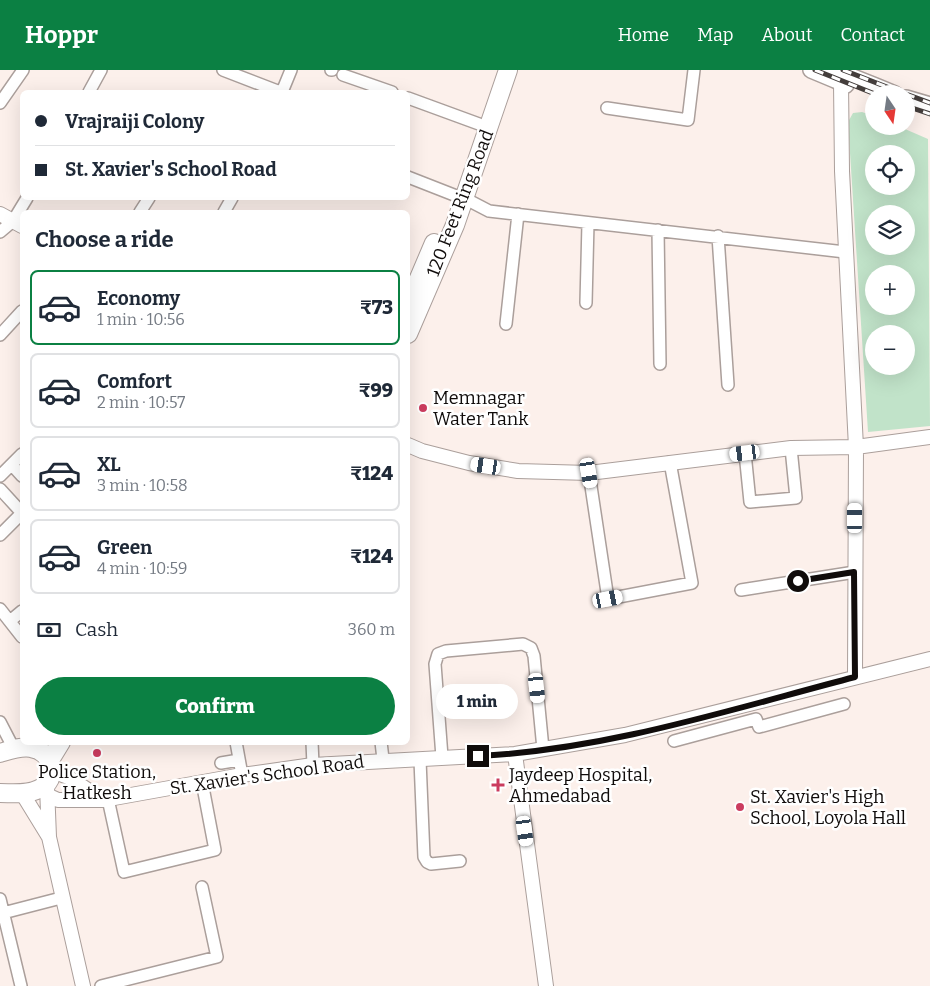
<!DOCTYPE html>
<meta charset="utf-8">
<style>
body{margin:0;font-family:Bitter,serif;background:#f2f2f3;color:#1f2937;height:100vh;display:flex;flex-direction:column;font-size:19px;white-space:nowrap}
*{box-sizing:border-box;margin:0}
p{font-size:16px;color:#747a83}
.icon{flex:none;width:28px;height:28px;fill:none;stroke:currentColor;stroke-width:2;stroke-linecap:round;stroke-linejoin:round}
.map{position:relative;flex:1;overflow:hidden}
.sheet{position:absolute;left:20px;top:140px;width:390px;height:535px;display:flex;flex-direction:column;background:#fff;border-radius:8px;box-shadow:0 5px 20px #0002}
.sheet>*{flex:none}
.banner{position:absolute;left:20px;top:20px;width:390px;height:110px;border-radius:8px;box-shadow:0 5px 20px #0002;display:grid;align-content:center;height:110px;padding:0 15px;background:#fff}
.needle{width:32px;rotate:167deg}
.buttons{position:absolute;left:865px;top:15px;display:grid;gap:10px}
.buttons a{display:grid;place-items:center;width:50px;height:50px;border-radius:50%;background:#fff;box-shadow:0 5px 20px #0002;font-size:25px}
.end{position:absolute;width:22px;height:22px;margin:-11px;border:6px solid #100c0b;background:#fff;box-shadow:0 0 0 2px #fff}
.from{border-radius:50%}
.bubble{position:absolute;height:35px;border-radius:18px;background:#fff;box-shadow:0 5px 20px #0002;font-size:16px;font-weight:800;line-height:35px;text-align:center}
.car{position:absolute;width:15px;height:30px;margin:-15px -8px;border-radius:6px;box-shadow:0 0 4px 1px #0007;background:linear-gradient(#fff 24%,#345 0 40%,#fff 0 76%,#345 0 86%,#fff 0)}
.banner b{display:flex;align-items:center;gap:18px;height:48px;font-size:19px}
.banner b+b{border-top:1px solid #e0e1e3}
.banner i{width:12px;height:12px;background:#1f2937}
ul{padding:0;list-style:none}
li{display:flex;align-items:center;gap:15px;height:75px;margin:0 10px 8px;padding:0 5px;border:2px solid #e0e1e3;border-radius:8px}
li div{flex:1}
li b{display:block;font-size:19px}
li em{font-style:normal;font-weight:800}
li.on{border-color:#0b8043}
li>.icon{width:45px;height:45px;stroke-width:1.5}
h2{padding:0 15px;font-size:22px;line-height:60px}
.pay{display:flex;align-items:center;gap:12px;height:55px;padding:0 15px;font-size:19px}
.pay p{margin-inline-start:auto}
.primary-button{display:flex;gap:10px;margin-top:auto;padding:10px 15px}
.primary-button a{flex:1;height:58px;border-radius:30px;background:#0b8043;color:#fff;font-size:20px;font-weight:800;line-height:58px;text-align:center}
header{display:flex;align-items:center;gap:30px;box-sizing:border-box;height:70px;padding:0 25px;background:#0b8043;color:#fff}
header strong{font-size:24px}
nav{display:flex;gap:28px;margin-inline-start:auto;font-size:18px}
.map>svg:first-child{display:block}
.green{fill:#c1e3c9;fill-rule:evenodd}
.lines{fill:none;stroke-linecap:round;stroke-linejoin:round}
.minor-casing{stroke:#ab9f9b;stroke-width:14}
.tertiary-casing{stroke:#ab9f9b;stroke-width:16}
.secondary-casing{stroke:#ab9f9b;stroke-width:18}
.primary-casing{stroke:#ab9f9b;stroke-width:20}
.minor{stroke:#fff;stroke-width:11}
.tertiary{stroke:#fff;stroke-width:14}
.secondary{stroke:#fff;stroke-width:15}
.primary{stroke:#fff;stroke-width:18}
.rail-casing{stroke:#443e3c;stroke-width:5}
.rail{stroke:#fff;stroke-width:3;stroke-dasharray:9;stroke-linecap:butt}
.route{stroke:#100c0b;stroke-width:6}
.poi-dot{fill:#cb3c5f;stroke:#fff;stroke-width:2}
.labels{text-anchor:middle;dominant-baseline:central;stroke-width:5;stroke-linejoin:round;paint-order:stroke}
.street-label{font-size:18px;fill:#100c0b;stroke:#fff}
.poi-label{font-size:18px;fill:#100c0b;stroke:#fff;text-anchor:start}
</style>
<header>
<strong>Hoppr</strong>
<nav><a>Home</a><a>Map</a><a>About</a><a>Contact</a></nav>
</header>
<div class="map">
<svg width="930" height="916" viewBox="0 0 930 916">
<rect width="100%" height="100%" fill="#fcf0eb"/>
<path class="green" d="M 862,42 L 874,46 L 874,56 L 898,56 L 928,69 L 930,356 L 868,362 L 848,52 L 853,43 ZM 874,84 L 906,84 L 906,116 L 874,116 ZM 874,144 L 906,144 L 906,176 L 874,176 ZM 874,204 L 906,204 L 906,236 L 874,236 ZM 874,264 L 906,264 L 906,296 L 874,296 Z"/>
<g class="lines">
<g class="minor-casing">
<path id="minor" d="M 223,0 L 280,22
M 331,0 L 332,0
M 343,5 L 392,22
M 89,22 L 101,0
M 282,22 L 291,0
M 408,28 L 479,54
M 0,33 L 23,0
M 607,38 L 688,50 L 694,0
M 408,107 L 454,125
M 464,128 L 489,141 L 845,182
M 140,142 L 149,128
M 224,142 L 232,128
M 658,160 L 660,294
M 0,162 L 13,151 L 27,128
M 718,166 L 728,315
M 586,233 L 588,153
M 506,254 L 518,144
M 0,265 L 22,241
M 745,383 L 750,432 L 796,428 L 791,378
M 12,395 L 22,406
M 589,403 L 608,529 L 692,513 L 670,392
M 0,406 L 22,384
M 0,419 L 22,443
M 0,465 L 22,443
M 741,520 L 855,502
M 0,539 L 22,567
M 10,551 L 22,541
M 0,652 L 14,679
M 674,671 L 756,649 L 759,657 L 844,634
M 236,672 L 242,705
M 312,672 L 313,695
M 381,672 L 383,689
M 442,687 L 435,594 L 438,584 L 446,581 L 523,574 L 531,578 L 534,586 L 543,679
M 420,690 L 424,787 L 427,792 L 431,794 L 460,791
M 221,693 L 239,690
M 108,729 L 124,802 L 215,780 L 202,712
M 0,829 L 21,916
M 3,843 L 61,828
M 101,916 L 217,887 L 202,817"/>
</g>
<g class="tertiary-casing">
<path id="tertiary" d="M 841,13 L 842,101 L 856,377 L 855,607
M 0,144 L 22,156
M 408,375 L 422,381 L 469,393 L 518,401 L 589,403 L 791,378 L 856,377 L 930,367
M 515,684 L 546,916
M 52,701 L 68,707 L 103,730
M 47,717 L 49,767 L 83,916
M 22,723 L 49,767
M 47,725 L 58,730 L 103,730 L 242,705 L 313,695 L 515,684 L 625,665 L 930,589"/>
</g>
<g class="secondary-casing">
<path id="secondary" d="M 811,0 L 835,10
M 848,5 L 846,15 L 835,10 L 837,1 C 856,8 876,16 895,24
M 906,28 L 930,35"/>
</g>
<g class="primary-casing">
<path id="primary" d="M 408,234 L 434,173
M 408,264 L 455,155 L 508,0
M 0,683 C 10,680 21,676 31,678 C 53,681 60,710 39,719 C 27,725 13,723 0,723
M 50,690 L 61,672"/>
</g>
<use href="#minor" class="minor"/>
<use href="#tertiary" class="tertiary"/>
<use href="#secondary" class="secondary"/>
<use href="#primary" class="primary"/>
<g class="rail-casing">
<path id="rail" d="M 815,0 L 875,24
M 843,0 L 905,24
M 906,24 L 930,33
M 906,36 L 930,44"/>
</g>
<use href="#rail" class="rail"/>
</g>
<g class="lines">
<path class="route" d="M 478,686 C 606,680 732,639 855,607 L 854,502 L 798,511"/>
</g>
<g class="poi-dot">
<circle cx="423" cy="338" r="5"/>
<circle cx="97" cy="683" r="5"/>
<path d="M495.5 707.5h5v5h5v5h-5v5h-5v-5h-5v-5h5z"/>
<circle cx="740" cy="737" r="5"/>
</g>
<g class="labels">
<g class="street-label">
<text transform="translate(460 133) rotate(-69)">120 Feet Ring Road</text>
<text transform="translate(267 705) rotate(-8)">St. Xavier's School Road</text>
</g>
<g class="poi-label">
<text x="433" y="328">Memnagar<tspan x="433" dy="21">Water Tank</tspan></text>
<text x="97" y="702" text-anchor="middle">Police Station,<tspan x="97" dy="21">Hatkesh</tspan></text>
<text x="509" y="705">Jaydeep Hospital,<tspan x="509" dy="21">Ahmedabad</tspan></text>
<text x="750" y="727">St. Xavier's High<tspan x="750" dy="21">School, Loyola Hall</tspan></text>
</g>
</g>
</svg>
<div class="buttons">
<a><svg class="needle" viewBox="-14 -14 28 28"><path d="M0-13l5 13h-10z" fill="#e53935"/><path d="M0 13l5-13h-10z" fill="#747a83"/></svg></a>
<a><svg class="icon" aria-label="locate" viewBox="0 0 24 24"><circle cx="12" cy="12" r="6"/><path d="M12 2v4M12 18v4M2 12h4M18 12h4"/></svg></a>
<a><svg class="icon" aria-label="layers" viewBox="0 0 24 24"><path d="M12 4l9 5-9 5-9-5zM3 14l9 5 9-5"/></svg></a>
<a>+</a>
<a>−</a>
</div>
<i class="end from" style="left:798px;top:511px"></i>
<i class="end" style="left:478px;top:686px"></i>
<div class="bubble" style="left:436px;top:614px;width:82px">1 min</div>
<i class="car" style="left:745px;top:383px;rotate:263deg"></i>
<i class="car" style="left:486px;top:396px;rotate:279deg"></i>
<i class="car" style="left:589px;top:403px;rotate:170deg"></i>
<i class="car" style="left:855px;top:448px;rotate:0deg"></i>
<i class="car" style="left:608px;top:529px;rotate:79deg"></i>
<i class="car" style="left:537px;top:618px;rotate:174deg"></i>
<i class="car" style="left:525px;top:761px;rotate:172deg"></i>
<div class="banner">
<b><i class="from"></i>Vrajraiji Colony</b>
<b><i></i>St. Xavier's School Road</b>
</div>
<section class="sheet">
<h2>Choose a ride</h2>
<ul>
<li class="on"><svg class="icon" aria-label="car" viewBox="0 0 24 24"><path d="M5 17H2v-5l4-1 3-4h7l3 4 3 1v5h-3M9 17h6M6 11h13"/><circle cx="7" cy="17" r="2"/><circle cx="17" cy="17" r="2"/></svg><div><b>Economy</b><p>1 min · 10:56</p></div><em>₹73</em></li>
<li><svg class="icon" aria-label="car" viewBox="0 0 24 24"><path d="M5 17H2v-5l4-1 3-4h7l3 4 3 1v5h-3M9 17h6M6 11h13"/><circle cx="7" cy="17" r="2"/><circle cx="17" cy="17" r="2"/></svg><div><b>Comfort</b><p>2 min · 10:57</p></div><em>₹99</em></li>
<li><svg class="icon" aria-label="car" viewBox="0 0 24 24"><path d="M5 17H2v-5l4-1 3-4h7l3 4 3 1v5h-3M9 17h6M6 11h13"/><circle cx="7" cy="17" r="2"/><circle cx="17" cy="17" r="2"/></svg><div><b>XL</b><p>3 min · 10:58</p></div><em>₹124</em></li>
<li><svg class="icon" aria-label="car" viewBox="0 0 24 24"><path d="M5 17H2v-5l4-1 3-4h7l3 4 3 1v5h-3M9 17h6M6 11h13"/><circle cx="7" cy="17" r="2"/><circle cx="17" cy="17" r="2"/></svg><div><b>Green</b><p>4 min · 10:59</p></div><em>₹124</em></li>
</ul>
<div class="pay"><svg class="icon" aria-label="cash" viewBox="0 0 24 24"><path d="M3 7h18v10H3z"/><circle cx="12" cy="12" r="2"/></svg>Cash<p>360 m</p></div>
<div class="primary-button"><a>Confirm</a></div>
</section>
</div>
